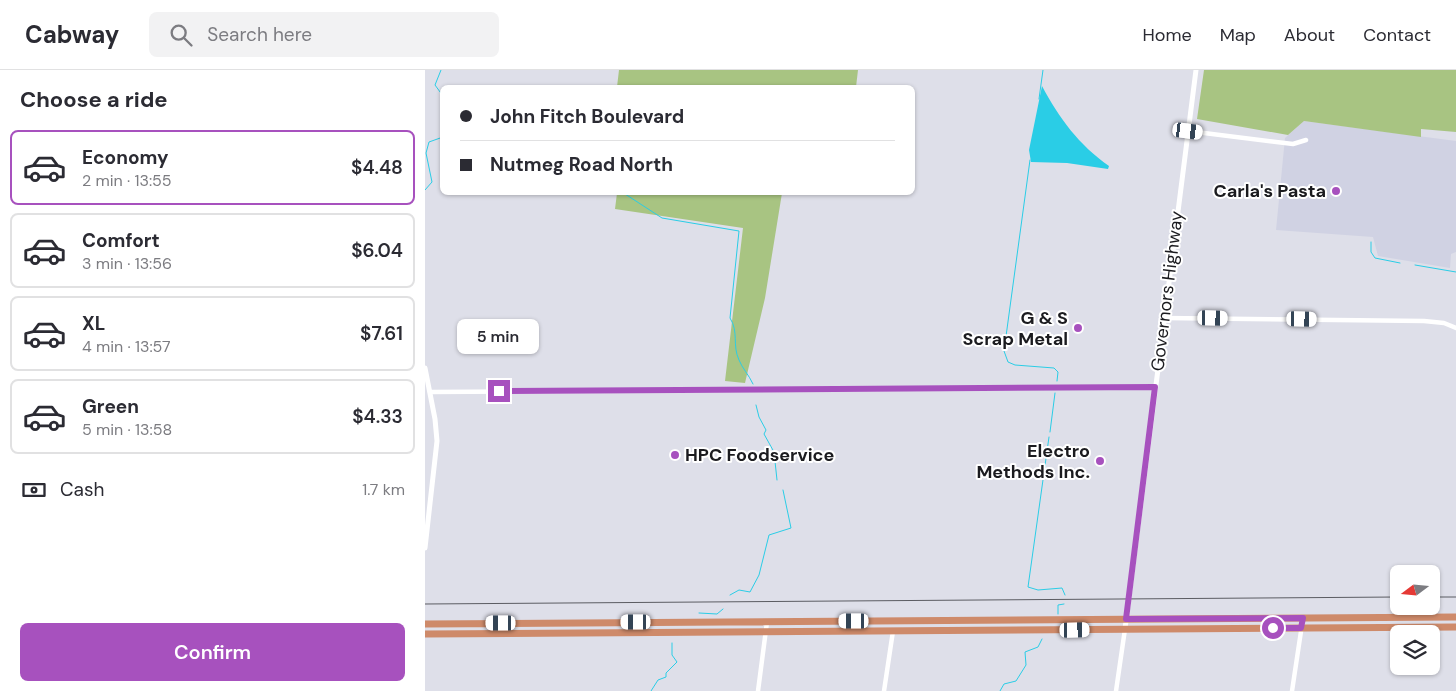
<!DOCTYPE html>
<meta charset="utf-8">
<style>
body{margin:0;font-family:"DM Sans",sans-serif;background:#f2f2f3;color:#2b2b33;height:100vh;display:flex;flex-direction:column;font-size:19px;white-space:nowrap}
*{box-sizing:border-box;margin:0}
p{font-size:16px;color:#7c7c81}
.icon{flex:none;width:28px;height:28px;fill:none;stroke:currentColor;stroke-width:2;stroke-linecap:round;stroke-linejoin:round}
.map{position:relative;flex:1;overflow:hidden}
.panel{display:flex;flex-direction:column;background:#fff;width:425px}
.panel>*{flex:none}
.guide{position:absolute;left:15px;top:15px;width:475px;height:110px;border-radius:8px;box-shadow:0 1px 4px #0004;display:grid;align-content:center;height:110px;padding:0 20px;background:#fff}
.needle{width:32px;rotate:254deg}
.fabs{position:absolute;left:965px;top:495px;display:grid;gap:10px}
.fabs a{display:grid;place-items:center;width:50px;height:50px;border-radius:8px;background:#fff;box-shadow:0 1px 4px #0004;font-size:25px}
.end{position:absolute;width:22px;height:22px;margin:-11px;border:6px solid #a751be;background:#fff;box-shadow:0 0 0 2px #fff}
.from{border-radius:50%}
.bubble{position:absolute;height:35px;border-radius:8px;background:#fff;box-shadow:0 1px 4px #0004;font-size:16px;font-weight:600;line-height:35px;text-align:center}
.car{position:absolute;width:15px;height:30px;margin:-15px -8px;border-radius:6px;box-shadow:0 0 4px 1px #0007;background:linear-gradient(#fff 24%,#345 0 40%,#fff 0 76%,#345 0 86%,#fff 0)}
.guide b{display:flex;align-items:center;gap:18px;height:48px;font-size:19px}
.guide b+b{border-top:1px solid #e1e1e2}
.guide i{width:12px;height:12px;background:#2b2b33}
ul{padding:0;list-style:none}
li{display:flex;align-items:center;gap:15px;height:75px;margin:0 10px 8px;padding:0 10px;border:2px solid #e1e1e2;border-radius:8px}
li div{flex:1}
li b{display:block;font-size:19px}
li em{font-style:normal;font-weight:600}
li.selected{border-color:#a751be}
li>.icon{width:45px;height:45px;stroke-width:1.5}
h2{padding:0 20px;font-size:22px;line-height:60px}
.pay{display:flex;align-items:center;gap:12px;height:55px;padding:0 20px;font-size:19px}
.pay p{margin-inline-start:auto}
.cta{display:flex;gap:10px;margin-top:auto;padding:10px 20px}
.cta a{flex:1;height:58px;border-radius:8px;background:#a751be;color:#fff;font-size:20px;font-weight:600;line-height:58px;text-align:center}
header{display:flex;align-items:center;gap:30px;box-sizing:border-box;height:70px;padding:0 25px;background:#fff;border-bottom:1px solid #e1e1e2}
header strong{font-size:24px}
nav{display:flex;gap:28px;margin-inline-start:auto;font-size:18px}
.search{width:350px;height:45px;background:#f2f2f3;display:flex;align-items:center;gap:12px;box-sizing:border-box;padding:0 18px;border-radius:8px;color:#7c7c81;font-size:19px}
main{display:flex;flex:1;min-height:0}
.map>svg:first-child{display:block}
.built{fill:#d0d2e3}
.green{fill:#a8c482}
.water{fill:#2acde6}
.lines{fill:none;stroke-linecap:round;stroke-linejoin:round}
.stream{stroke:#2acde6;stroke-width:1}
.minor{stroke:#fff;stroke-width:4.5}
.tertiary{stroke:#fff;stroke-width:5}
.trunk{stroke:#ce8a6a;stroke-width:7}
.rail{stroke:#5b5c62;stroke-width:1}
.route{stroke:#a751be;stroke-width:6}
.poi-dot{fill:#a751be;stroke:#fff;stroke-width:2}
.labels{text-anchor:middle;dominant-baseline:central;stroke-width:4;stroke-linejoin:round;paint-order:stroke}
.poi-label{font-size:18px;font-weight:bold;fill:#1b1b1f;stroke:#fff;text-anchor:end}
.street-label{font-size:18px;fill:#1b1b1f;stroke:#fff}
</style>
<header>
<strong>Cabway</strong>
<div class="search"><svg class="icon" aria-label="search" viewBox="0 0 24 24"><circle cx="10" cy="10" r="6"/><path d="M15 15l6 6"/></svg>Search here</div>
<nav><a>Home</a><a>Map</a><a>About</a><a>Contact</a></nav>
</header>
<main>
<section class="panel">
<h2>Choose a ride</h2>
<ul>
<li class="selected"><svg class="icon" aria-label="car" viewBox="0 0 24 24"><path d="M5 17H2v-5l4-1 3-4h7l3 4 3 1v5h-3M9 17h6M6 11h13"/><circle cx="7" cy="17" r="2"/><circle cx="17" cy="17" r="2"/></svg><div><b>Economy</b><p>2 min · 13:55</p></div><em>$4.48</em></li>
<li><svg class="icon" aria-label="car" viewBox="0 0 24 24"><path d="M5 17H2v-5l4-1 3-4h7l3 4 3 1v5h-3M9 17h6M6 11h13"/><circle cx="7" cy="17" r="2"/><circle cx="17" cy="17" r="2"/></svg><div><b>Comfort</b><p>3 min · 13:56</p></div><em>$6.04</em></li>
<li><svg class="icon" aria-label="car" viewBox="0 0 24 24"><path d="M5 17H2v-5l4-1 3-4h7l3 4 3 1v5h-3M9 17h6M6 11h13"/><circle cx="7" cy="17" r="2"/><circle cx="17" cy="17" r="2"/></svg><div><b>XL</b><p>4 min · 13:57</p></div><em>$7.61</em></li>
<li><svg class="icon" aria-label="car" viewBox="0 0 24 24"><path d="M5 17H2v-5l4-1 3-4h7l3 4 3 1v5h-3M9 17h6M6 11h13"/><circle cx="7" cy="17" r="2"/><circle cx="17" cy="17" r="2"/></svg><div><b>Green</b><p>5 min · 13:58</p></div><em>$4.33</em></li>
</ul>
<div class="pay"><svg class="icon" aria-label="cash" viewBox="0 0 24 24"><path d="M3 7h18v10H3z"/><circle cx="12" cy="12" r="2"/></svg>Cash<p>1.7 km</p></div>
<div class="cta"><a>Confirm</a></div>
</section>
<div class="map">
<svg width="1031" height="621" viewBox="0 0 1031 621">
<rect width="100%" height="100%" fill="#dedfe9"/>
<path class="built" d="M 879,51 L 1031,71 L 1031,182 L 1026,184 L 1025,198 L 953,186 L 948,167 L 851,160 L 860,68 Z"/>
<path class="green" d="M 194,0 L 433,0 L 431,17 L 192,17 Z
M 779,0 L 1031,0 L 1031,62 L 996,59 L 996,67 L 879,51 L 863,65 L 772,49 Z
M 192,123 L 357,123 L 340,228 L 320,313 L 300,311 L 318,158 L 190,139 Z"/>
<path class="water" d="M 617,16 C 634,48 654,75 684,96 L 683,99 L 642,93 L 606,92 L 604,80 Z"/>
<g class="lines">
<path class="stream" d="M 16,0 L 10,15 L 18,26
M 614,29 L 618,0
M 605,90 L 579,281 L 583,292 L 590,295 L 629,298 L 633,302 L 632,311
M 0,120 L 7,112 L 1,83 L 4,72 L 18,67
M 197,122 L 237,148 L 314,161 L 305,248 C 314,262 307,275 314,290 C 317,298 324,305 328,314
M 946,172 L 946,182 L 950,188 L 975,193
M 990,195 L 1031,202
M 331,335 L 334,347 L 341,360 L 339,364 L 349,382 L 352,410
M 625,362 L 630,323
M 624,367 L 603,517 L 613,520 L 637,518 L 640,525
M 305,525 L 314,520 L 325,522 L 334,505 L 344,465 L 366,458 L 358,420
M 274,543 L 292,544 L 298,539
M 633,544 L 633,535 L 639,534
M 226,621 L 233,610 L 241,607 L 241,603 L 252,592 L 247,585 L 247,573
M 575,621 L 579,614 L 591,611 L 601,595 L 600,582 L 613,577 L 617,569"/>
<path class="minor" d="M 763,61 L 868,74 L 881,70
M 739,248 L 999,251 L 1019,253 L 1031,258
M 5,322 L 730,317
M 333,621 L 342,552
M 459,621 L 468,561
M 691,621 L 700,559
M 867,621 L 878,548"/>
<path class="tertiary" d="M 0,298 L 10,349 L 12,371 L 0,478
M 700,559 L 771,0"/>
<path class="trunk" d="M 0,554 L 1031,547
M 0,564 L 1031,557"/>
<path class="rail" d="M 1006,527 L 1031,527
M 0,534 L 974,527"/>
</g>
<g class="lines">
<path class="route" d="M 74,321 L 730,317 L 701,549 L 878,548 L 876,558 L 848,558"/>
</g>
<g class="poi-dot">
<circle cx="911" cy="121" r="5"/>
<circle cx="653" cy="258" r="5"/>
<circle cx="250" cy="385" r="5"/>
<circle cx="675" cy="391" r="5"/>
</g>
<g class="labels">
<g class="poi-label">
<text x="901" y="121">Carla's Pasta</text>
<text x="643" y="248">G &amp; S<tspan x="643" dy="21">Scrap Metal</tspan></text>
<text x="665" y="381">Electro<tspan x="665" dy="21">Methods Inc.</tspan></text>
<text x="260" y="385" text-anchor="start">HPC Foodservice</text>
</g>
<g class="street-label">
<text transform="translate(742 221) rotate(-83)">Governors Highway</text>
</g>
</g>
</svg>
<div class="fabs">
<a><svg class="needle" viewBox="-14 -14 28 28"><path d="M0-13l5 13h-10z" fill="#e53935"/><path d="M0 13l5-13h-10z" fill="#7c7c81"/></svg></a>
<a><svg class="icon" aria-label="layers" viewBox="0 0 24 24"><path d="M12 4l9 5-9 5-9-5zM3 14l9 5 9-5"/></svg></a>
</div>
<i class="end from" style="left:848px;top:558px"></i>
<i class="end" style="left:74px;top:321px"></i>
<div class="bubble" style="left:32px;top:249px;width:82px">5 min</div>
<i class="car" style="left:763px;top:61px;rotate:97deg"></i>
<i class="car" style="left:788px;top:248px;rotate:91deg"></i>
<i class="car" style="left:877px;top:249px;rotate:91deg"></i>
<i class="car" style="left:429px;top:551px;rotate:270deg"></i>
<i class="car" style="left:211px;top:552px;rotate:270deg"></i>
<i class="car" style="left:76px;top:553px;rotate:270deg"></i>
<i class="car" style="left:650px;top:560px;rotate:89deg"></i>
<div class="guide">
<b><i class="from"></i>John Fitch Boulevard</b>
<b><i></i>Nutmeg Road North</b>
</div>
</div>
</main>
